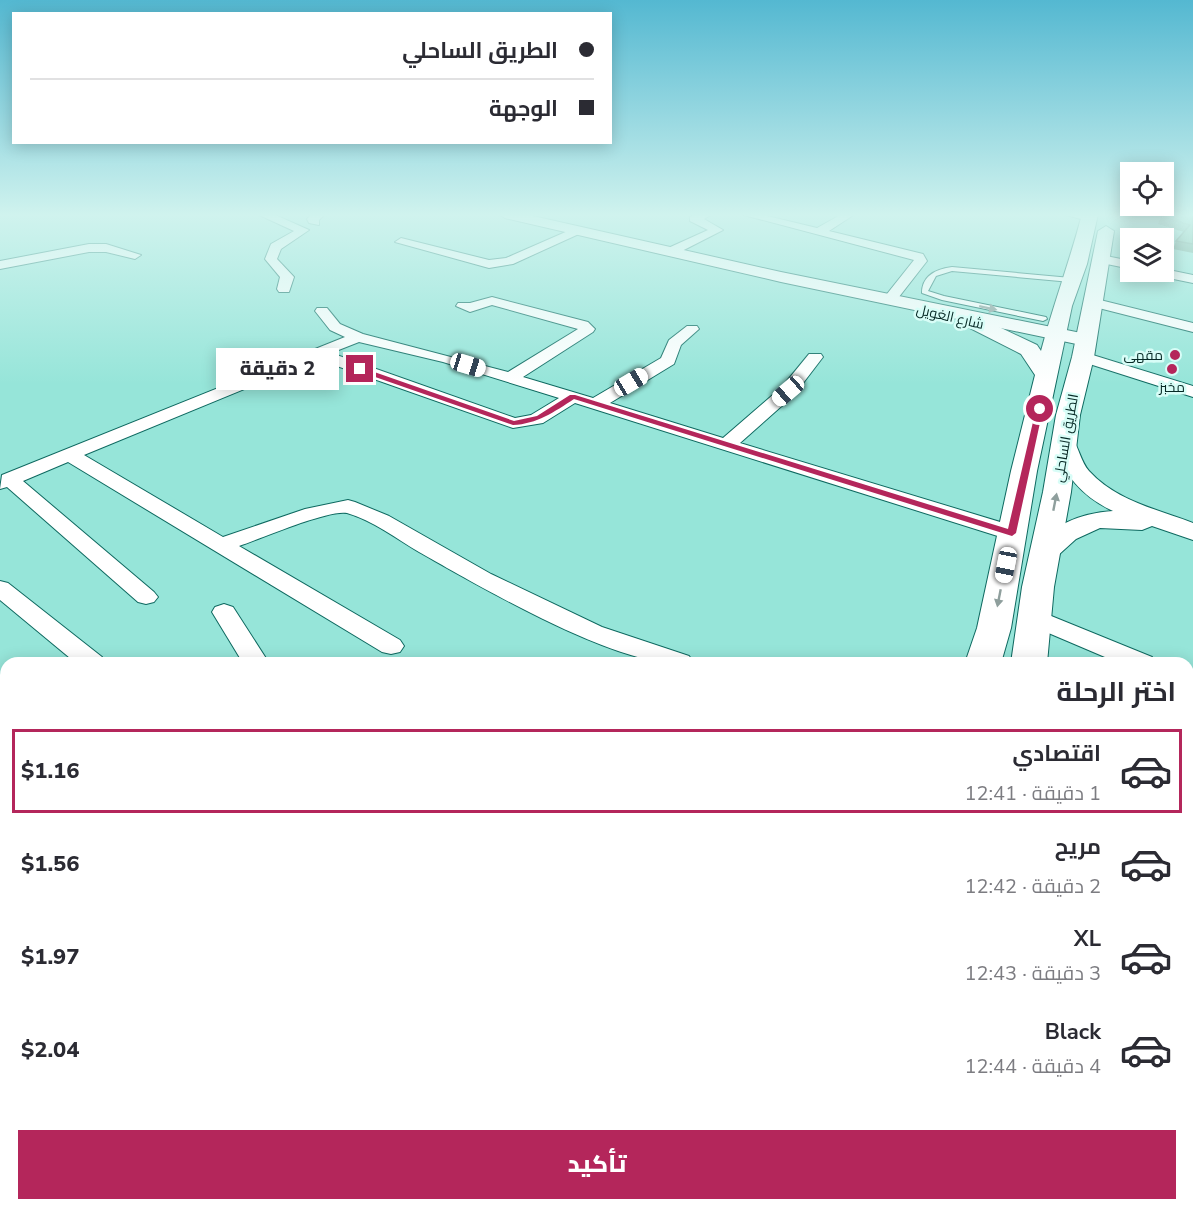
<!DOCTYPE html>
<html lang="ar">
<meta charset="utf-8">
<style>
body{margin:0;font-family:"Nunito Sans",Cairo,sans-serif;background:#f2f2f3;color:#2b2b33;direction:rtl;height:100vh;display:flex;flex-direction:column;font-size:22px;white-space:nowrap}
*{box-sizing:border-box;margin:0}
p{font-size:20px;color:#7c7c81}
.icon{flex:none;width:33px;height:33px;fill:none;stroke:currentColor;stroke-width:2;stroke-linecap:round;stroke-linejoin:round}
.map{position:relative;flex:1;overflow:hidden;direction:ltr}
.sheet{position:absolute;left:0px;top:657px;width:1194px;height:554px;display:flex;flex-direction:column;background:#fff;border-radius:18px 18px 0 0;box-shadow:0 3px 15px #0003;direction:rtl}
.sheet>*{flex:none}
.guide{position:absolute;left:12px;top:12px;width:600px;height:132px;border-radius:0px;box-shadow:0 3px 15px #0003;direction:rtl;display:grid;align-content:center;height:132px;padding:0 18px;background:#fff}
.tools{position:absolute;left:1120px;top:162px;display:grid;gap:12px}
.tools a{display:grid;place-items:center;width:54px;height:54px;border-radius:0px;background:#fff;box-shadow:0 3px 15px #0003;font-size:30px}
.end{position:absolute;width:27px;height:27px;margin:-14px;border:8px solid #b4265b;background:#fff;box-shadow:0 0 0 3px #fff}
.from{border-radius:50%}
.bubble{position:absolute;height:42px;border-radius:0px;background:#fff;box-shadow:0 3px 15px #0003;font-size:20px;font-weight:800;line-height:42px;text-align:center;direction:rtl}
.car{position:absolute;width:18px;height:36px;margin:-18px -9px;border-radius:8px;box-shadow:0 0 4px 2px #0007;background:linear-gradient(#fff 24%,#345 0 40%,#fff 0 76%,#345 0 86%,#fff 0)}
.guide b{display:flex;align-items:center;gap:21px;height:57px;font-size:22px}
.guide b+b{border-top:2px solid #e1e1e2}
.guide i{width:15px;height:15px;background:#2b2b33}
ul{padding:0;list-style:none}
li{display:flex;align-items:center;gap:18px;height:84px;margin:0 12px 9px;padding:0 6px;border:3px solid transparent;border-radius:0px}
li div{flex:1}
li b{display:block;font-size:22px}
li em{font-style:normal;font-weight:800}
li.selected{border-color:#b4265b}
li>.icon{width:54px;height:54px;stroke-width:1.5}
h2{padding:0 18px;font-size:27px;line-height:72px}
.cta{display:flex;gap:12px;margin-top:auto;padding:12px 18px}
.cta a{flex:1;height:69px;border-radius:0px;background:#b4265b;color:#fff;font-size:24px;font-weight:800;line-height:69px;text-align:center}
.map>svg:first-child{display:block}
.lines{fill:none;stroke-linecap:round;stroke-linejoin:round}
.service-casing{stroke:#0e6960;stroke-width:2}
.minor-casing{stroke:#0e6960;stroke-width:2}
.tertiary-casing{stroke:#0e6960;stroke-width:2}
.trunk-casing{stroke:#0e6960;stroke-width:2}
.service{fill:#fff;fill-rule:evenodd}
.minor{fill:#fff;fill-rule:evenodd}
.tertiary{fill:#fff;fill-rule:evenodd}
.trunk{fill:#fff;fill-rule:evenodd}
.wall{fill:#5f967e}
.building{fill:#6faf92;stroke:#4e7a66;stroke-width:1.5}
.oneway{fill:#8f9f9d}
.route{fill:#b4265b}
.poi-dot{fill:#b4265b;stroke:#d8fdf7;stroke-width:2}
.labels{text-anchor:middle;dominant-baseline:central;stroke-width:5;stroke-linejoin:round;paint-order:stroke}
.far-street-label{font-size:14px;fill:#062925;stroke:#d8fdf7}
.far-poi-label{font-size:14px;fill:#062925;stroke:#d8fdf7;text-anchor:end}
</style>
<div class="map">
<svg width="1193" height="1210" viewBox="0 0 1193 1210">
<rect width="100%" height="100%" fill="#96e5d9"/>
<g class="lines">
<g class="service-casing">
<path id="service" d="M 952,267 L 1071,278 L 1074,280 L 1071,282 L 952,271 L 936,276 L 928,291 L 944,296 L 1046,317 L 1047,319 L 1043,321 L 942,300 L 922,293 C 922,276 936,269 952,267 Z"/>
</g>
<g class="minor-casing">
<path id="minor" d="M 257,214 L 273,214 L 309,230 L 281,249 L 277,259 L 294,277 L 289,292 L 279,292 L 277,289 L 280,277 L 265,259 L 271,244 L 294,231 Z
M 312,214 L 325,214 L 319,220 L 319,225 L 309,223 L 307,219 Z
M 696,214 L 712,214 L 704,219 L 723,230 L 674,255 L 666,255 L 666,249 L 708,230 L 690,221 L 690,217 Z
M 740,214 L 759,214 L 817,228 L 842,214 L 855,214 L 829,231 L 923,254 L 927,261 L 895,302 L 885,302 L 883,299 L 914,260 Z
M 1062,214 L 1087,214 L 1095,218 L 1089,221 Z
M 577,227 L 581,229 L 581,233 L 513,264 L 489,268 L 395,242 L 401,238 L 489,260 L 506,258 Z
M 89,244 L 106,244 L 141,255 L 135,259 L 106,252 L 89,252 L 0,269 L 0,261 Z
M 1101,255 L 1131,261 L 1131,269 L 1097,262 L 1097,256 Z
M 1164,269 L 1193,275 L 1193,283 L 1154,275 L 1152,272 L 1164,272 Z
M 492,297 L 588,322 L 595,329 L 593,332 L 523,377 L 593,398 L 661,358 L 669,340 L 687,326 L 697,326 L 699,329 L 681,345 L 674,364 L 610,403 L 723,438 L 782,387 L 809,354 L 821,354 L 823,357 L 794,395 L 740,443 L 1020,528 L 1023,533 L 1020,538 L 1004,538 L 575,403 L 543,423 L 513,428 L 317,359 L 84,455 L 223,537 L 305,509 L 348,500 L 355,502 L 389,516 L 491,574 L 602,627 L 689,656 L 693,662 C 632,677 476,584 419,552 C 397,539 372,520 347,513 C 329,509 260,539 239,546 L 400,640 L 404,646 L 400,652 L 391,654 L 382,652 L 68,462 L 23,481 L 154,592 L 158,597 L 154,602 L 146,604 L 138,602 L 7,487 L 0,489 L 2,475 L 345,337 L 330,330 L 315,311 L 317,308 L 327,308 L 340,324 L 363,334 L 508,372 L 578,329 L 492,305 L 470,312 L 456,306 L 458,303 L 470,303 ZM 359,342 L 443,362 L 559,398 L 531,415 L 515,418 L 331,353 Z
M 1092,298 L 1193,323 L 1193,332 L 1087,305 L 1085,302 Z
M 1083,352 L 1193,386 L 1193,397 L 1077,360 L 1075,357 L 1077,354 Z
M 0,581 L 8,583 L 102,657 L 106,663 L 76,663 L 0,600 Z
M 224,604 L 233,607 L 269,663 L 243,663 L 212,612 L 215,607 Z
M 1034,609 L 1152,657 L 1156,663 L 1119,663 L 1025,623 L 1022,617 L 1025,611 Z
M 1188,673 L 1193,674 L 1193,693 L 1188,692 Z
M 0,789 L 6,791 L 6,817 L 0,815 Z
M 1188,829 L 1193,830 L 1193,857 L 1188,856 Z
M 333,1204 L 378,1204 L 380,1210 L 336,1210 Z
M 935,1204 L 983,1204 L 985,1210 L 938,1210 Z"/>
</g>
<g class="tertiary-casing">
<path id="tertiary" d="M 498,214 L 524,214 L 781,272 L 1086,334 L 1096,340 L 1086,346 L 781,282 L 505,218 Z
M 1064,436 L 1072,438 C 1079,448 1081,462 1089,471 C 1116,501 1157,509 1193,523 L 1193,540 L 1152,526 L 1142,530 L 1100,528 L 1076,539 L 1055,558 L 1045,560 L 1035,558 L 1031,552 C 1050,525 1081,513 1113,511 C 1081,496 1065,475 1052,443 L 1056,438 Z"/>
</g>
<g class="trunk-casing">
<path id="trunk" d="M 1082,214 L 1098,214 L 1087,264 L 1072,306 L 1037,471 L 1011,628 L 1001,663 L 965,663 L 977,628 L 1011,471 L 1035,375 L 1021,354 L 964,325 L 961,321 L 964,317 L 978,317 L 1037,345 L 1041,351 C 1053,305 1070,261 1082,214 Z
M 1106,226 L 1114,231 L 1094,357 L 1080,415 L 1071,492 L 1054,587 L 1047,663 L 1011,663 L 1022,587 L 1043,492 L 1056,415 L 1072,357 L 1098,231 Z
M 707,1204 L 769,1204 L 767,1210 L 705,1210 Z
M 793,1204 L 854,1204 L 852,1210 L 791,1210 Z"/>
</g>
<use href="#service" class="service"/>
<use href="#minor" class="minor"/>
<use href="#tertiary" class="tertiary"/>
<use href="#trunk" class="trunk"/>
</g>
<path class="wall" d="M 1193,214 L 1193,253 L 1173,249 L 1176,241 L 1184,232 L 1158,224 L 1161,216 Z"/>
<path class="building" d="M 1163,214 L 1193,214 L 1193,244 L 1176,241 L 1190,225 L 1161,216 Z"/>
<defs><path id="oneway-solid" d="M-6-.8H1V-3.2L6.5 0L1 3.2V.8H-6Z" transform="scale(1.5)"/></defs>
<g class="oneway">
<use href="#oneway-solid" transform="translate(988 308) rotate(12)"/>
<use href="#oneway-solid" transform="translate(1055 502) rotate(-79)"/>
<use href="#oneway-solid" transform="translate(999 598) rotate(101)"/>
</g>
<linearGradient id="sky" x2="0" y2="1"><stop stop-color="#54b8d1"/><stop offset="0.56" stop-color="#d0f3ee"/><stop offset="1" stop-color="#d0f3ee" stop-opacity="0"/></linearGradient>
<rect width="1193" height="384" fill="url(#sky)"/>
<path class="route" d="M 360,367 L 514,421 L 537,416 L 570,395 L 575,395 L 1008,529 L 1036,409 L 1040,407 L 1043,409 L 1016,533 L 1012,536 L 574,399 C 554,412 537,424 513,425 L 358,371 Z"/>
<g class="poi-dot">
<circle cx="1175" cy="355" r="6"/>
<circle cx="1172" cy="369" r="6"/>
</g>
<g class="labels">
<g class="far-street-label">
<text transform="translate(950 317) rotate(13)">شارع الغويل</text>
<text transform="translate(1066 438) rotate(-80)">الطريق الساحلي</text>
</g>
<g class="far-poi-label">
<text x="1163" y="355">مقهى</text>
<text x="1172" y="387" text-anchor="middle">مخبز</text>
</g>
</g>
</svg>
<div class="tools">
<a><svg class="icon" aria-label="locate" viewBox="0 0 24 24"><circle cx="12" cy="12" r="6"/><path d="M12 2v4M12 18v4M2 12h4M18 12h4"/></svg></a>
<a><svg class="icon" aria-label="layers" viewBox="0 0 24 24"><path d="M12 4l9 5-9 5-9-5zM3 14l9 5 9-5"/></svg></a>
</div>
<i class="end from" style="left:1040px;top:409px"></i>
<i class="end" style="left:360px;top:369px"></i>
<div class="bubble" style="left:216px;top:348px;width:123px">2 دقيقة</div>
<i class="car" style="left:468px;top:365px;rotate:107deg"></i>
<i class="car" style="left:631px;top:382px;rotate:59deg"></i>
<i class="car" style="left:788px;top:391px;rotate:229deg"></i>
<i class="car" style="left:1006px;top:565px;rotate:191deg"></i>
<div class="guide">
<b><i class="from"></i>الطريق الساحلي</b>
<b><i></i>الوجهة</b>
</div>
<section class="sheet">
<h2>اختر الرحلة</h2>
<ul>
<li class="selected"><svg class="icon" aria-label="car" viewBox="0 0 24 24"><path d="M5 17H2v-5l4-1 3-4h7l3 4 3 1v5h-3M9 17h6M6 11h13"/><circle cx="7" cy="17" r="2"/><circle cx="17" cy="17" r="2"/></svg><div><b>اقتصادي</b><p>1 دقيقة · 12:41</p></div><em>$1.16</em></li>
<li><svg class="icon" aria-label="car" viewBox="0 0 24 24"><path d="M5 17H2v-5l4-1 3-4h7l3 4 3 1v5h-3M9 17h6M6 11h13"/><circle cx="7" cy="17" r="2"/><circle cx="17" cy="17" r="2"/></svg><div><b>مريح</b><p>2 دقيقة · 12:42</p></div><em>$1.56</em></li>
<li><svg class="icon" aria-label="car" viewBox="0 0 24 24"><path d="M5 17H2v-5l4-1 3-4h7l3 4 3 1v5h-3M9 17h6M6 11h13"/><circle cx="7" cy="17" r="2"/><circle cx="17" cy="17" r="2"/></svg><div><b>XL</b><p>3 دقيقة · 12:43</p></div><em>$1.97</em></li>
<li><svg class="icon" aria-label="car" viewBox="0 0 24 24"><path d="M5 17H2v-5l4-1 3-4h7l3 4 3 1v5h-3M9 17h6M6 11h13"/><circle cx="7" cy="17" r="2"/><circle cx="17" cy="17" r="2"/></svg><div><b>Black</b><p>4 دقيقة · 12:44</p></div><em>$2.04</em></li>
</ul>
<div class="cta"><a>تأكيد</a></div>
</section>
</div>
